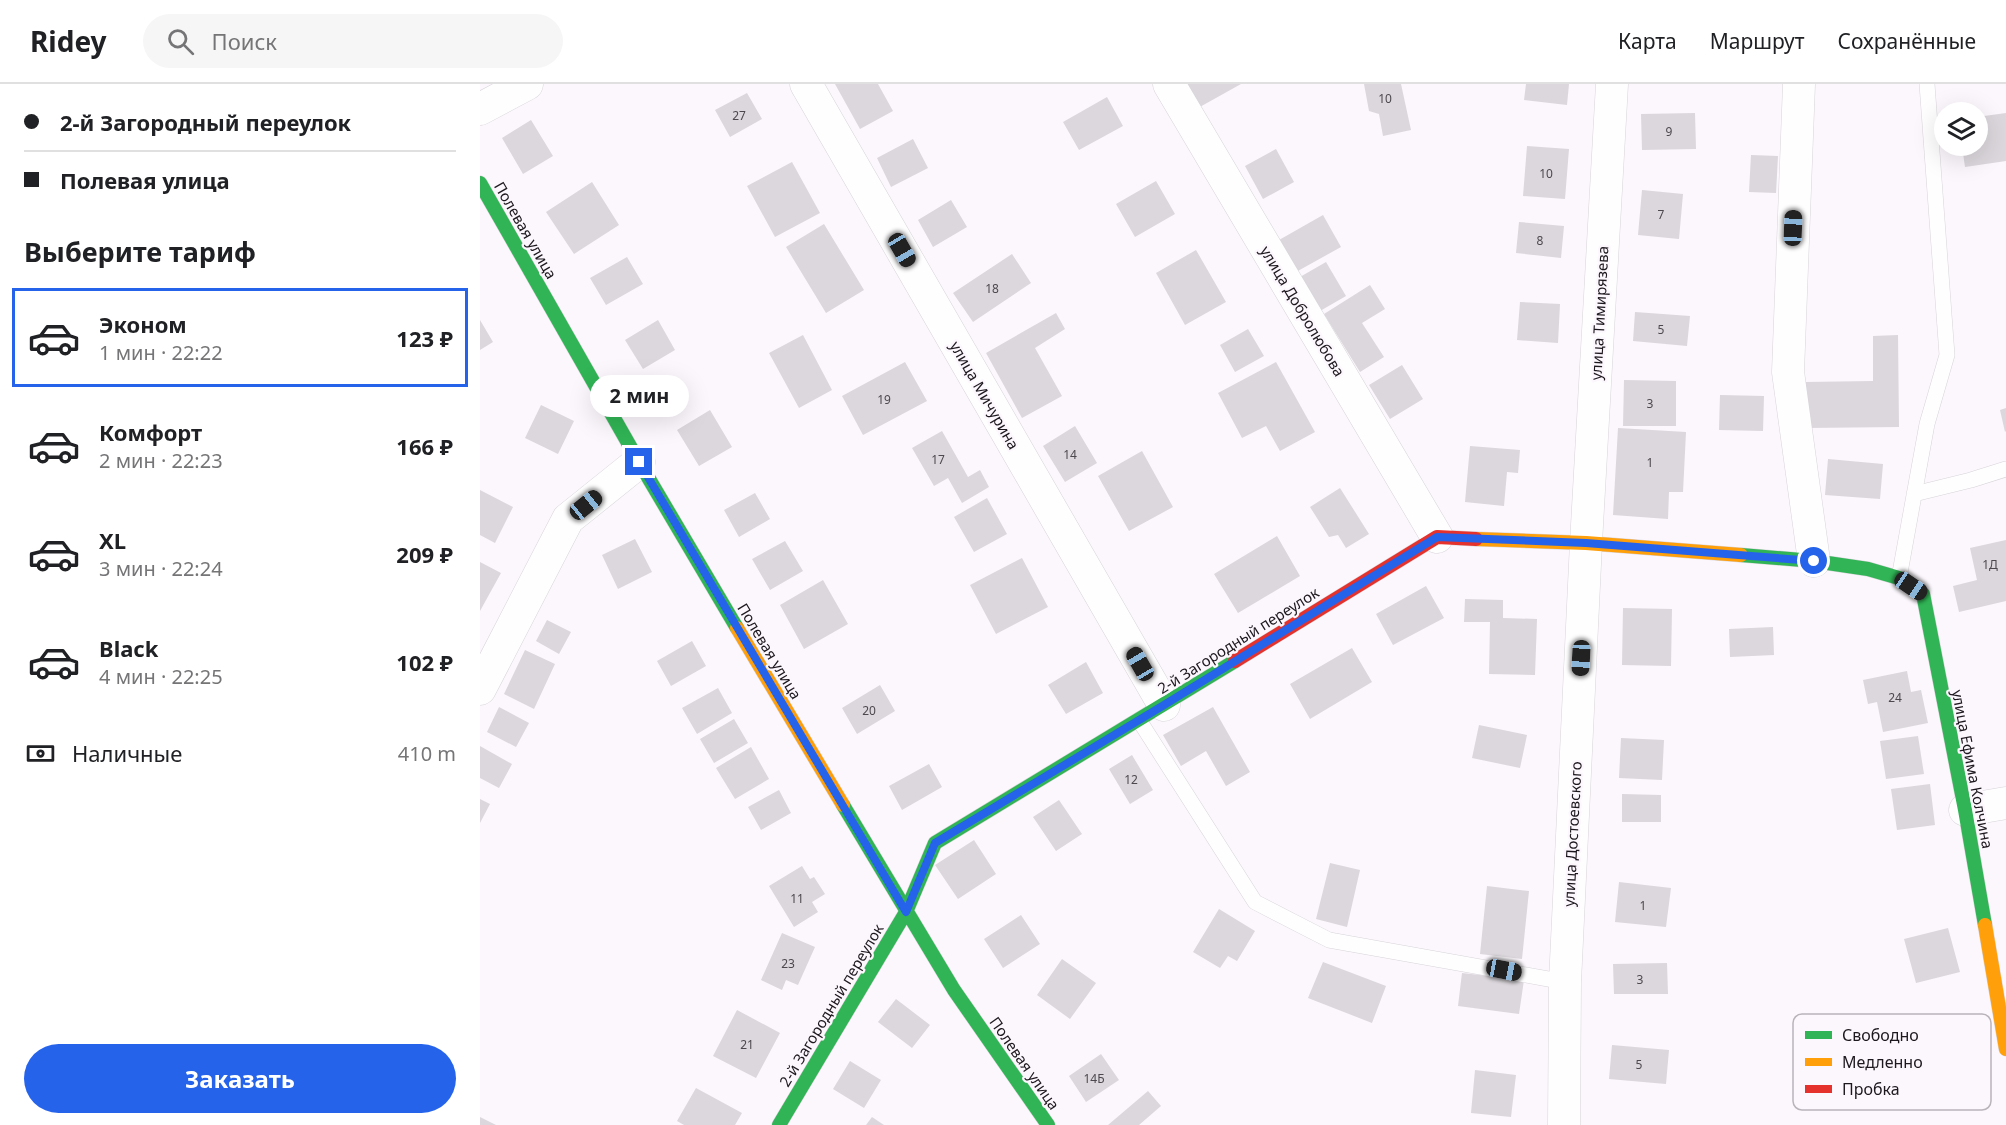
<!DOCTYPE html>
<html lang="ru">
<meta charset="utf-8">
<style>
body{margin:0;font-family:"Noto Sans",sans-serif;background:#f6f6f6;color:#202124;height:100vh;display:flex;flex-direction:column;font-size:22px;white-space:nowrap}
*{box-sizing:border-box;margin:0}
p{font-size:20px;color:#757577}
.icon{flex:none;width:33px;height:33px;fill:none;stroke:currentColor;stroke-width:2;stroke-linecap:round;stroke-linejoin:round}
.map{position:relative;flex:1;overflow:hidden}
.sheet{display:flex;flex-direction:column;background:#fff;width:480px}
.sheet>*{flex:none}
.top-card{display:grid;align-content:center;height:132px;padding:0 24px;background:#fff}
.controls{position:absolute;left:1454px;top:18px;display:grid;gap:12px}
.controls a{display:grid;place-items:center;width:54px;height:54px;border-radius:50%;background:#fff;box-shadow:0 6px 24px #0002;font-size:30px}
.end{position:absolute;width:27px;height:27px;margin:-14px;border:8px solid #2563eb;background:#fff;box-shadow:0 0 0 3px #fff}
.from{border-radius:50%}
.bubble{position:absolute;height:42px;border-radius:21px;background:#fff;box-shadow:0 6px 24px #0002;font-size:20px;font-weight:700;line-height:42px;text-align:center}
.car{position:absolute;width:18px;height:36px;margin:-18px -9px;border-radius:8px;box-shadow:0 0 4px 2px #0007;background:linear-gradient(#222 24%,#8ab4d8 0 40%,#222 0 76%,#8ab4d8 0 86%,#222 0)}
.top-card b{display:flex;align-items:center;gap:21px;height:57px;font-size:22px}
.top-card b+b{border-top:2px solid #e0e0e0}
.top-card i{width:15px;height:15px;background:#202124}
ul{padding:0;list-style:none}
li{display:flex;align-items:center;gap:18px;height:99px;margin:0 12px 9px;padding:0 12px;border:3px solid transparent;border-radius:0px}
li div{flex:1}
li b{display:block;font-size:22px}
li em{font-style:normal;font-weight:700}
li.selected{border-color:#2563eb}
li>.icon{width:54px;height:54px;stroke-width:1.5}
h2{padding:0 24px;font-size:27px;line-height:72px}
.pay{display:flex;align-items:center;gap:15px;height:66px;padding:0 24px;font-size:22px}
.pay p{margin-inline-start:auto}
.cta{display:flex;gap:12px;margin-top:auto;padding:12px 24px}
.cta a{flex:1;height:69px;border-radius:36px;background:#2563eb;color:#fff;font-size:24px;font-weight:700;line-height:69px;text-align:center}
header{display:flex;align-items:center;gap:36px;box-sizing:border-box;height:84px;padding:0 30px;background:#fff;border-bottom:2px solid #e0e0e0}
header strong{font-size:28px}
nav{display:flex;gap:33px;margin-inline-start:auto;font-size:21px}
.search{width:420px;height:54px;background:#f6f6f6;display:flex;align-items:center;gap:15px;box-sizing:border-box;padding:0 21px;border-radius:33px;color:#757577;font-size:22px}
main{display:flex;flex:1;min-height:0}
.map>svg:first-child{display:block}
.building{fill:#dbd7dc}
.lines{fill:none;stroke-linecap:round;stroke-linejoin:round}
.lane-casing{stroke:#d8d4d9;stroke-width:16}
.street-casing{stroke:#d8d4d9;stroke-width:33}
.fast-casing{stroke:#d8d4d9;stroke-width:15}
.slow-casing{stroke:#d8d4d9;stroke-width:15}
.jam-casing{stroke:#d8d4d9;stroke-width:15}
.lane{stroke:#fefeff;stroke-width:15}
.street{stroke:#fefeff;stroke-width:32}
.fast{stroke:#30b455;stroke-width:14}
.slow{stroke:#ff9f0a;stroke-width:14}
.jam{stroke:#e5322d;stroke-width:14}
.route{stroke:#2563eb;stroke-width:8}
.labels{text-anchor:middle;dominant-baseline:central;stroke-width:4.5;stroke-linejoin:round;paint-order:stroke}
.number-label{font-size:12px;fill:#4c484e}
.street-label{font-size:15px;fill:#1d181e;stroke:#fcf6fd}
.key{fill:#fcf6fd;stroke:#b9b3ba;stroke-width:1.5}
.key-label{font-size:16px;fill:#1d181e}
</style>
<header>
<strong>Ridey</strong>
<div class="search"><svg class="icon" aria-label="search" viewBox="0 0 24 24"><circle cx="10" cy="10" r="6"/><path d="M15 15l6 6"/></svg>Поиск</div>
<nav><a>Карта</a><a>Маршрут</a><a>Сохранённые</a></nav>
</header>
<main>
<section class="sheet">
<div class="top-card">
<b><i class="from"></i>2-й Загородный переулок</b>
<b><i></i>Полевая улица</b>
</div>
<h2>Выберите тариф</h2>
<ul>
<li class="selected"><svg class="icon" aria-label="car" viewBox="0 0 24 24"><path d="M5 17H2v-5l4-1 3-4h7l3 4 3 1v5h-3M9 17h6M6 11h13"/><circle cx="7" cy="17" r="2"/><circle cx="17" cy="17" r="2"/></svg><div><b>Эконом</b><p>1 мин · 22:22</p></div><em>123 ₽</em></li>
<li><svg class="icon" aria-label="car" viewBox="0 0 24 24"><path d="M5 17H2v-5l4-1 3-4h7l3 4 3 1v5h-3M9 17h6M6 11h13"/><circle cx="7" cy="17" r="2"/><circle cx="17" cy="17" r="2"/></svg><div><b>Комфорт</b><p>2 мин · 22:23</p></div><em>166 ₽</em></li>
<li><svg class="icon" aria-label="car" viewBox="0 0 24 24"><path d="M5 17H2v-5l4-1 3-4h7l3 4 3 1v5h-3M9 17h6M6 11h13"/><circle cx="7" cy="17" r="2"/><circle cx="17" cy="17" r="2"/></svg><div><b>XL</b><p>3 мин · 22:24</p></div><em>209 ₽</em></li>
<li><svg class="icon" aria-label="car" viewBox="0 0 24 24"><path d="M5 17H2v-5l4-1 3-4h7l3 4 3 1v5h-3M9 17h6M6 11h13"/><circle cx="7" cy="17" r="2"/><circle cx="17" cy="17" r="2"/></svg><div><b>Black</b><p>4 мин · 22:25</p></div><em>102 ₽</em></li>
</ul>
<div class="pay"><svg class="icon" aria-label="cash" viewBox="0 0 24 24"><path d="M3 7h18v10H3z"/><circle cx="12" cy="12" r="2"/></svg>Наличные<p>410 m</p></div>
<div class="cta"><a>Заказать</a></div>
</section>
<div class="map">
<svg width="1526" height="1041" viewBox="0 0 1526 1041">
<rect width="100%" height="100%" fill="#fbf7fc"/>
<path class="building" d="M 355,0 L 398,0 L 413,27 L 380,45 Z
M 705,0 L 761,0 L 718,24 Z
M 884,0 L 921,0 L 931,46 L 903,52 L 899,30 L 889,27 Z
M 1046,0 L 1089,0 L 1087,21 L 1044,16 Z
M 267,9 L 282,35 L 250,53 L 235,26 Z
M 627,13 L 643,42 L 599,66 L 583,38 Z
M 1215,29 L 1216,65 L 1162,66 L 1161,30 Z
M 1526,29 L 1526,77 L 1485,83 L 1482,62 L 1497,62 L 1497,33 Z
M 51,36 L 73,72 L 43,90 L 22,54 Z
M 433,55 L 448,84 L 411,103 L 397,74 Z
M 1047,62 L 1089,65 L 1085,115 L 1043,112 Z
M 796,65 L 814,98 L 783,115 L 765,82 Z
M 1271,71 L 1298,72 L 1296,109 L 1269,108 Z
M 312,78 L 340,129 L 295,153 L 267,102 Z
M 676,97 L 695,130 L 655,153 L 636,120 Z
M 112,98 L 139,141 L 94,170 L 66,128 Z
M 1162,106 L 1203,110 L 1199,155 L 1158,151 Z
M 471,116 L 487,143 L 453,163 L 438,136 Z
M 843,131 L 861,163 L 816,188 L 799,156 Z
M 1039,138 L 1084,142 L 1081,174 L 1036,169 Z
M 344,140 L 384,206 L 346,229 L 306,163 Z
M 716,166 L 746,218 L 705,241 L 676,189 Z
M 532,170 L 551,199 L 493,238 L 473,209 Z
M 147,173 L 163,200 L 126,221 L 110,194 Z
M 846,178 L 866,212 L 840,227 L 820,193 Z
M 890,201 L 905,225 L 882,239 L 904,273 L 880,288 L 844,230 Z
M 1040,218 L 1080,220 L 1078,259 L 1037,256 Z
M 1155,228 L 1210,232 L 1207,262 L 1153,257 Z
M 576,229 L 585,245 L 555,264 L 582,312 L 542,334 L 506,269 Z
M 0,236 L 13,258 L 0,266 Z
M 178,236 L 195,266 L 163,285 L 145,256 Z
M 768,245 L 784,272 L 755,288 L 740,261 Z
M 323,251 L 352,306 L 319,324 L 289,269 Z
M 1418,251 L 1419,343 L 1326,344 L 1325,298 L 1393,297 L 1393,252 Z
M 425,278 L 447,317 L 383,351 L 362,312 Z
M 796,278 L 835,348 L 800,367 L 786,342 L 762,354 L 738,309 Z
M 922,281 L 943,315 L 910,335 L 889,301 Z
M 1144,296 L 1196,297 L 1196,342 L 1143,342 Z
M 1240,311 L 1284,312 L 1283,347 L 1239,346 Z
M 61,321 L 94,337 L 78,370 L 45,354 Z
M 1526,324 L 1526,347 L 1525,348 L 1520,326 Z
M 230,326 L 252,363 L 219,382 L 197,346 Z
M 595,342 L 617,379 L 585,398 L 563,362 Z
M 1138,344 L 1206,348 L 1203,408 L 1189,408 L 1188,435 L 1133,431 Z
M 462,347 L 488,393 L 500,386 L 509,403 L 482,419 L 468,394 L 454,402 L 432,364 Z
M 990,362 L 1040,366 L 1038,389 L 1027,388 L 1024,422 L 985,418 Z
M 662,367 L 693,423 L 649,447 L 618,392 Z
M 1348,375 L 1403,380 L 1400,415 L 1345,411 Z
M 860,404 L 889,450 L 866,464 L 858,451 L 849,453 L 830,423 Z
M 0,406 L 33,423 L 15,459 L 0,451 Z
M 275,409 L 290,435 L 259,453 L 244,426 Z
M 507,414 L 527,450 L 494,468 L 474,433 Z
M 797,452 L 820,492 L 758,529 L 734,490 Z
M 155,455 L 172,488 L 138,505 L 122,471 Z
M 1526,456 L 1526,517 L 1479,528 L 1473,502 L 1497,496 L 1490,464 Z
M 305,457 L 323,487 L 290,506 L 272,475 Z
M 542,474 L 568,523 L 516,550 L 490,501 Z
M 0,478 L 21,489 L 0,527 Z
M 343,496 L 368,540 L 324,565 L 300,521 Z
M 946,502 L 964,534 L 913,561 L 896,530 Z
M 985,515 L 1023,516 L 1023,534 L 1057,535 L 1055,591 L 1009,590 L 1010,538 L 984,538 Z
M 1143,524 L 1192,525 L 1191,582 L 1142,581 Z
M 67,536 L 91,548 L 79,570 L 56,557 Z
M 1293,543 L 1294,571 L 1250,573 L 1249,545 Z
M 212,557 L 226,582 L 191,602 L 177,577 Z
M 872,564 L 892,598 L 830,635 L 810,600 Z
M 45,566 L 75,580 L 54,625 L 24,610 Z
M 606,578 L 623,609 L 586,630 L 568,601 Z
M 1427,587 L 1431,608 L 1441,606 L 1448,639 L 1403,648 L 1397,618 L 1388,620 L 1383,596 Z
M 400,601 L 415,627 L 377,650 L 362,624 Z
M 238,604 L 252,629 L 217,650 L 202,624 Z
M 19,623 L 49,639 L 36,663 L 7,648 Z
M 733,623 L 770,688 L 746,702 L 726,667 L 701,682 L 683,651 Z
M 254,635 L 268,659 L 234,679 L 220,655 Z
M 999,641 L 1047,651 L 1040,684 L 992,674 Z
M 1438,652 L 1444,690 L 1406,695 L 1400,657 Z
M 1141,654 L 1184,656 L 1182,696 L 1139,694 Z
M 0,662 L 32,680 L 19,704 L 0,694 Z
M 271,663 L 289,695 L 255,715 L 236,684 Z
M 652,671 L 673,706 L 650,720 L 629,685 Z
M 449,680 L 462,703 L 422,726 L 409,702 Z
M 1450,700 L 1455,741 L 1417,746 L 1411,705 Z
M 299,706 L 311,729 L 281,746 L 268,723 Z
M 1142,710 L 1181,711 L 1181,738 L 1142,738 Z
M 0,715 L 10,720 L 0,739 Z
M 579,716 L 602,750 L 576,767 L 553,733 Z
M 494,756 L 516,790 L 478,815 L 455,781 Z
M 850,779 L 880,786 L 867,843 L 836,835 Z
M 322,782 L 330,795 L 334,793 L 345,810 L 332,818 L 338,828 L 314,843 L 289,802 Z
M 1139,798 L 1191,804 L 1186,843 L 1135,838 Z
M 1007,802 L 1049,807 L 1042,875 L 1000,870 Z
M 739,825 L 775,847 L 757,877 L 748,872 L 740,884 L 713,868 Z
M 541,831 L 560,860 L 523,884 L 504,855 Z
M 1468,844 L 1480,888 L 1436,899 L 1424,855 Z
M 302,849 L 335,863 L 318,901 L 306,896 L 302,906 L 281,896 Z
M 582,875 L 616,899 L 590,935 L 557,911 Z
M 843,878 L 906,902 L 892,939 L 828,914 Z
M 1187,879 L 1188,910 L 1134,910 L 1133,880 Z
M 982,889 L 1044,896 L 1039,930 L 978,922 Z
M 416,915 L 450,941 L 432,964 L 398,938 Z
M 257,926 L 300,949 L 276,994 L 233,972 Z
M 1132,961 L 1189,966 L 1186,1000 L 1129,995 Z
M 621,970 L 639,996 L 606,1018 L 589,992 Z
M 370,977 L 401,996 L 384,1024 L 353,1005 Z
M 995,986 L 1036,991 L 1031,1033 L 991,1029 Z
M 216,1004 L 262,1029 L 255,1041 L 204,1041 L 197,1037 Z
M 668,1007 L 681,1022 L 659,1041 L 628,1041 Z
M 0,1033 L 16,1041 L 0,1041 Z
M 392,1033 L 404,1041 L 386,1041 Z"/>
<g class="lines">
<g class="lane-casing">
<path id="lane" d="M 1434,410 L 1491,396 L 1526,385
M 1419,494 L 1447,340 L 1467,271 L 1447,0
M 659,636 L 775,818 L 849,856 L 1085,898"/>
</g>
<g class="street-casing">
<path id="street" d="M 326,0 L 684,621
M 689,0 L 957,453
M 1319,0 L 1308,288 L 1334,477
M 0,25 L 47,0
M 0,605 L 88,435 L 159,378
M 1485,726 L 1526,719
M 1084,1041 L 1085,898 L 1106,459 L 1132,0"/>
</g>
<g class="fast-casing">
<path id="fast" d="M 0,99 L 159,378 L 257,544
M 1261,471 L 1334,477 L 1388,485 L 1419,494 L 1443,510 L 1485,726 L 1505,841
M 363,721 L 474,906 L 568,1041
M 299,1041 L 426,828 L 455,759 L 755,577"/>
</g>
<g class="slow-casing">
<path id="slow" d="M 996,455 L 1106,459 L 1261,471
M 257,544 L 363,721
M 1505,841 L 1526,965"/>
</g>
<g class="jam-casing">
<path id="jam" d="M 755,577 L 957,453 L 996,455"/>
</g>
<use href="#lane" class="lane"/>
<use href="#street" class="street"/>
<use href="#fast" class="fast"/>
<use href="#slow" class="slow"/>
<use href="#jam" class="jam"/>
</g>
<g class="lines">
<path class="route" d="M 159,378 L 426,828 L 455,759 L 684,621 L 957,453 L 1106,459 L 1334,477"/>
</g>
<g class="labels">
<g class="number-label">
<text x="905" y="14">10</text>
<text x="259" y="31">27</text>
<text x="1189" y="47">9</text>
<text x="1066" y="89">10</text>
<text x="1181" y="130">7</text>
<text x="1060" y="156">8</text>
<text x="512" y="204">18</text>
<text x="1181" y="245">5</text>
<text x="404" y="315">19</text>
<text x="1170" y="319">3</text>
<text x="590" y="370">14</text>
<text x="458" y="375">17</text>
<text x="1170" y="378">1</text>
<text x="1510" y="480">1Д</text>
<text x="1415" y="613">24</text>
<text x="389" y="626">20</text>
<text x="651" y="695">12</text>
<text x="317" y="814">11</text>
<text x="1163" y="821">1</text>
<text x="308" y="879">23</text>
<text x="1160" y="895">3</text>
<text x="267" y="960">21</text>
<text x="1159" y="980">5</text>
<text x="614" y="994">14Б</text>
</g>
<g class="street-label">
<text transform="translate(46 146) rotate(60)">Полевая улица</text>
<text transform="translate(823 227) rotate(59)">улица Добролюбова</text>
<text transform="translate(1119 229) rotate(-87)">улица Тимирязева</text>
<text transform="translate(505 311) rotate(60)">улица Мичурина</text>
<text transform="translate(758 556) rotate(-32)">2-й Загородный переулок</text>
<text transform="translate(290 567) rotate(59)">Полевая улица</text>
<text transform="translate(1493 685) rotate(79)">улица Ефима Колчина</text>
<text transform="translate(1092 750) rotate(-87)">улица Достоевского</text>
<text transform="translate(351 921) rotate(-59)">2-й Загородный переулок</text>
<text transform="translate(545 979) rotate(55)">Полевая улица</text>
</g>
</g>
<rect x="1313" y="930" width="198" height="96" rx="9" class="key"/>
<rect x="1325" y="947" width="27" height="8" fill="#30b455"/>
<rect x="1325" y="974" width="27" height="8" fill="#ff9f0a"/>
<rect x="1325" y="1001" width="27" height="8" fill="#e5322d"/>
<g class="key-label">
<text x="1362" y="957">Свободно</text>
<text x="1362" y="984">Медленно</text>
<text x="1362" y="1011">Пробка</text>
</g>
</svg>
<div class="controls">
<a><svg class="icon" aria-label="layers" viewBox="0 0 24 24"><path d="M12 4l9 5-9 5-9-5zM3 14l9 5 9-5"/></svg></a>
</div>
<i class="end from" style="left:1334px;top:477px"></i>
<i class="end" style="left:159px;top:378px"></i>
<div class="bubble" style="left:110px;top:291px;width:99px">2 мин</div>
<i class="car" style="left:1313px;top:144px;rotate:2deg"></i>
<i class="car" style="left:422px;top:166px;rotate:150deg"></i>
<i class="car" style="left:106px;top:421px;rotate:51deg"></i>
<i class="car" style="left:1431px;top:502px;rotate:124deg"></i>
<i class="car" style="left:1101px;top:574px;rotate:183deg"></i>
<i class="car" style="left:660px;top:580px;rotate:330deg"></i>
<i class="car" style="left:1024px;top:886px;rotate:101deg"></i>
</div>
</main>
